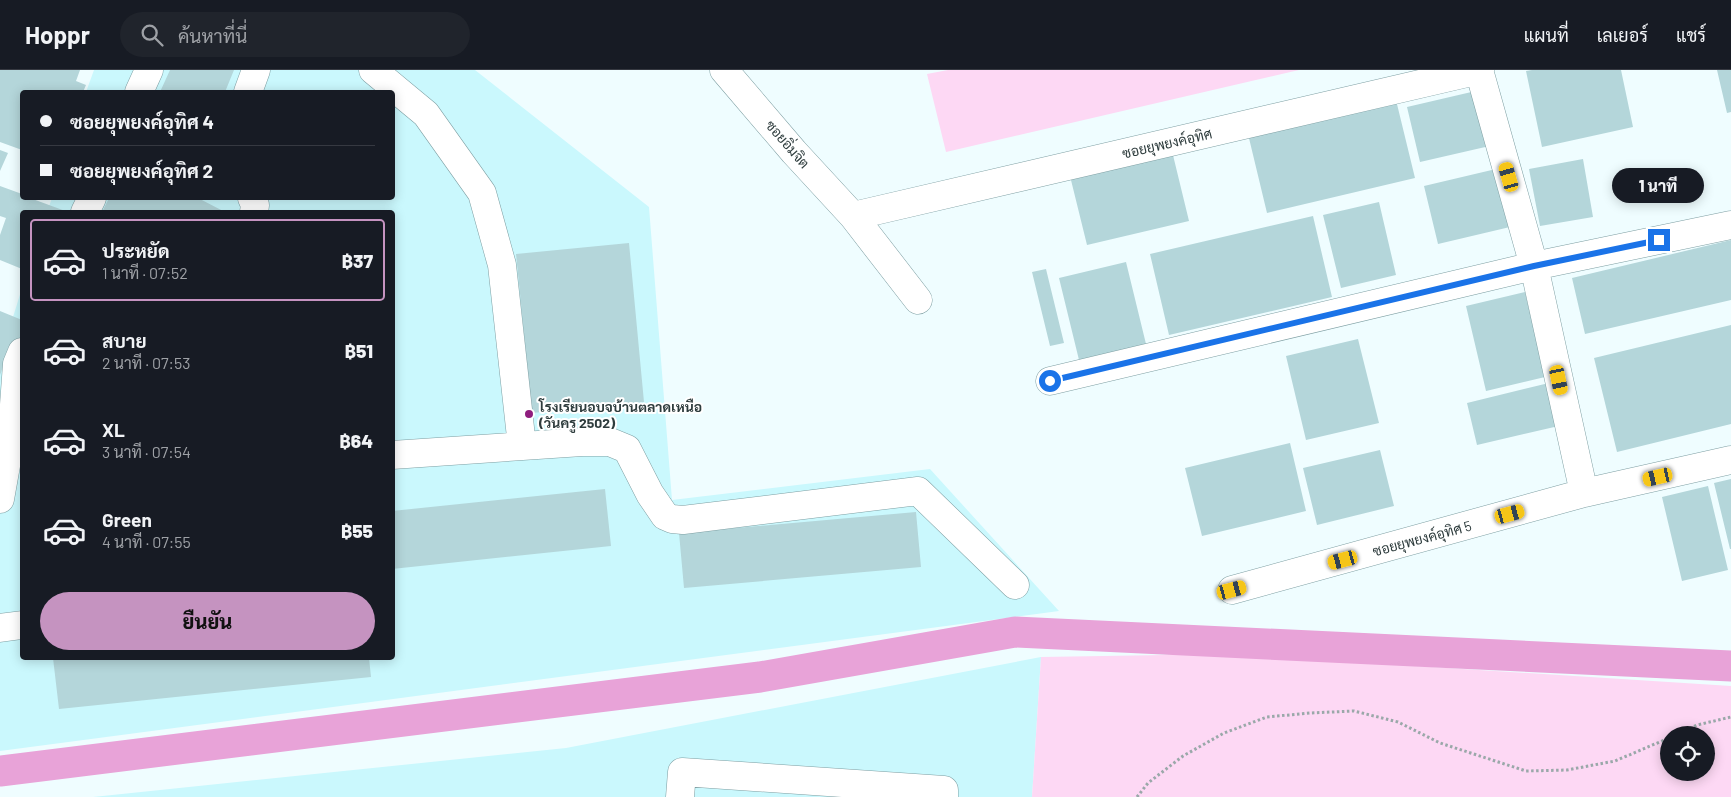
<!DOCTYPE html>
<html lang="th">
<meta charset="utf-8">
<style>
body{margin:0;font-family:Barlow,Sarabun,sans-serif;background:#20242c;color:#f1f3f6;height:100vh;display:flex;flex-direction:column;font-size:19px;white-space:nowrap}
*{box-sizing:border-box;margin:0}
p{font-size:16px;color:#9ea1a6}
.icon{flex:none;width:28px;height:28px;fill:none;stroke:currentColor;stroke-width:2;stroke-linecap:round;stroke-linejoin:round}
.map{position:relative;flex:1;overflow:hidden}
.side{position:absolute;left:20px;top:140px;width:375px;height:450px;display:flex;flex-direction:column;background:#171b24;border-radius:5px;box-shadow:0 2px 12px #0003}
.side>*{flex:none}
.hud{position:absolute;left:20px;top:20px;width:375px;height:110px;border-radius:5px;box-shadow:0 2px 12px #0003;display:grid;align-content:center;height:110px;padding:0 20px;background:#171b24}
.tools{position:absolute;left:1660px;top:656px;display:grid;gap:10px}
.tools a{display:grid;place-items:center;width:55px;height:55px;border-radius:50%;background:#171b24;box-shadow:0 2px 12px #0003;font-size:25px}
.end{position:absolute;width:22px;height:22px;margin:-11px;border:6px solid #1a73e8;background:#fff;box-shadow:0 0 0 2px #fff}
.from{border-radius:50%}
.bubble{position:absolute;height:35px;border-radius:18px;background:#171b24;box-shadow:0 2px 12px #0003;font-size:16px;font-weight:800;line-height:35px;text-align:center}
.car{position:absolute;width:15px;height:30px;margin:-15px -8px;border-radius:6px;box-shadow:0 0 4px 1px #0007;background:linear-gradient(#f5c518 24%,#345 0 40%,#f5c518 0 76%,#345 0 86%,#f5c518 0)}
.hud b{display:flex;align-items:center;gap:18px;height:48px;font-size:19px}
.hud b+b{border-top:1px solid #363941}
.hud i{width:12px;height:12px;background:#f1f3f6}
ul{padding:9px 0 0;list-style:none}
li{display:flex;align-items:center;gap:15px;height:82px;margin:0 10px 8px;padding:0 10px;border:2px solid transparent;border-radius:5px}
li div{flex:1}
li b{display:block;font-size:19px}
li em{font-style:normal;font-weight:800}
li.selected{border-color:#c593c0}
li>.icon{width:45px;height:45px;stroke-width:1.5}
.cta{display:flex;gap:10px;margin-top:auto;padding:10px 20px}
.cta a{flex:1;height:58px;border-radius:30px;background:#c593c0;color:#111;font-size:20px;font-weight:800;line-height:58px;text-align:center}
header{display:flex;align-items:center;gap:30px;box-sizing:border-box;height:70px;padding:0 25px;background:#171b24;border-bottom:1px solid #363941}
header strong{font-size:24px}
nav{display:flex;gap:28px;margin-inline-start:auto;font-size:18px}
.search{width:350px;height:45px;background:#20242c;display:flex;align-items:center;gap:12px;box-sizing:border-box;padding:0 18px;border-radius:28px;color:#9ea1a6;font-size:19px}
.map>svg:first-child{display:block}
.built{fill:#caf8fd}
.green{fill:#fdd8f4;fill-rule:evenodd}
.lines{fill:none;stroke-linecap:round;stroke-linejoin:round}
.canal{stroke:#e8a3d8;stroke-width:31}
.building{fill:#b4d6da}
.minor-casing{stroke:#7e9fa3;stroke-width:29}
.path{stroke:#9aa8a9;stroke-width:3;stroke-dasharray:2.5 2.5;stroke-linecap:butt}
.minor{stroke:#fff;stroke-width:28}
.route{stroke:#1a73e8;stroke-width:6}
.poi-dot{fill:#8f1d7e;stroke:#fff;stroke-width:2}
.labels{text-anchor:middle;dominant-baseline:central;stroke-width:4;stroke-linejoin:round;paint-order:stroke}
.street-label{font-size:14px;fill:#2e3c3d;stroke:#fff}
.poi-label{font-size:14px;font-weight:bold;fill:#2e3c3d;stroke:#fff;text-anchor:start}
</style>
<header>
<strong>Hoppr</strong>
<div class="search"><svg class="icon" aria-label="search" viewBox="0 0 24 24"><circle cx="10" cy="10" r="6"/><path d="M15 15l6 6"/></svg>ค้นหาที่นี่</div>
<nav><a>แผนที่</a><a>เลเยอร์</a><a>แชร์</a></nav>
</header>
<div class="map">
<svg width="1731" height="727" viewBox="0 0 1731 727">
<rect width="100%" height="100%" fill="#effdff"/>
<path class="built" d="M 94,0 L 475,0 L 649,137 L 672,430 L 930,399 L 1059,541 L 0,681 L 0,289 L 22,218 L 22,588 L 392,588 L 392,142 L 47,142 L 52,128 L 392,128 L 392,22 L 86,22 Z
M 1041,587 L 1032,727 L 93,727 L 566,678 Z"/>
<path class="green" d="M 948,0 L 1299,0 L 946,82 L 927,4 Z
M 1227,584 L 1731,616 L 1731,727 L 1032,727 L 1041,587 ZM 1669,665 L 1706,665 L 1706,702 L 1669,702 Z"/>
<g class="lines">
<path class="canal" d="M 0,701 L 760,607 L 1015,562 L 1731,596"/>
</g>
<path class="building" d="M 0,0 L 80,0 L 76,11 L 86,15 L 83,22 L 22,22 L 22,80 L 0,72 Z
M 170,0 L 234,0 L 225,22 L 160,22 Z
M 1532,0 L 1621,0 L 1633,57 L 1542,77 L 1526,1 Z
M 1717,0 L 1731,0 L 1731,42 L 1727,43 Z
M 1480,20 L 1494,75 L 1420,92 L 1407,37 Z
M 1396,30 L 1415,108 L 1267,143 L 1248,64 Z
M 0,80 L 8,83 L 0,101 Z
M 1172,81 L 1189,151 L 1087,175 L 1070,106 Z
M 1583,89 L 1593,147 L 1540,156 L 1529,99 Z
M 1496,99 L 1510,157 L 1438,174 L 1424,116 Z
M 0,116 L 22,124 L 22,128 L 30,128 L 68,142 L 22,142 L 22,199 L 0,190 L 0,165 L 6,148 L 0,146 Z
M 109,128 L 198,128 L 225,142 L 102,142 Z
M 1379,132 L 1396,205 L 1341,218 L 1323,145 Z
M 1313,146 L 1332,227 L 1169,265 L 1150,184 Z
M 1731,170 L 1731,230 L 1585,264 L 1572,208 Z
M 629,173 L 644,332 L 532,343 L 516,184 Z
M 1126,192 L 1146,274 L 1079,290 L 1059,208 Z
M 1046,199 L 1064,273 L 1050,276 L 1032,202 Z
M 1525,222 L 1545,307 L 1486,321 L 1466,236 Z
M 0,241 L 22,250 L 22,264 L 14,285 L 9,282 L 0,305 Z
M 1731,255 L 1731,354 L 1617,382 L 1594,288 Z
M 1358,269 L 1379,353 L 1306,370 L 1286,286 Z
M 1553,312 L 1563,355 L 1477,375 L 1467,333 Z
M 1290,373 L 1306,441 L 1202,466 L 1185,398 Z
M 1380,380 L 1394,436 L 1317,455 L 1303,398 Z
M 1731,409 L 1731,479 L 1730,479 L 1714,413 Z
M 1708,416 L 1728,500 L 1682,511 L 1662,427 Z
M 605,419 L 611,476 L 392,499 L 392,441 Z
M 916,442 L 921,497 L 684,518 L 679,463 Z
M 53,588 L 369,588 L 371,607 L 59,639 Z"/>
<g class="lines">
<g class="minor-casing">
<path id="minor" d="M 373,0 L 426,44 L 482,123 L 502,195 L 522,376
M 724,0 L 794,82 L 853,146 L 918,230
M 1479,0 L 1534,196 L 1584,423
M 139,22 L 149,0
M 248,22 L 256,0
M 252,128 L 255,135 L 254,142
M 85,142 L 92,128
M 853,146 L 1480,0
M 1050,311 L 1534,196 L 1731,155
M 392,385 L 582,372 L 610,372 L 627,379 L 650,424 L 665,446 L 672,449 L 683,450 L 918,421 L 1015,515
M 0,429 L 12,362 L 17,294 L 22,282
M 1232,520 L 1584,423 L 1731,390
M 0,558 L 22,555
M 680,727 L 682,702 L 944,720 L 944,727"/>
</g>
<path class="path" d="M 1676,665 L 1697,655 L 1731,647
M 1137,727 L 1148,713 L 1183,686 L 1224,663 L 1267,647 L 1310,643 L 1354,641 L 1398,652 L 1440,673 L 1526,701 L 1567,700 L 1615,691 L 1669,668"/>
<use href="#minor" class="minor"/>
</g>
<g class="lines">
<path class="route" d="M 1050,311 L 1534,196 L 1659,170"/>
</g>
<circle class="poi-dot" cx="529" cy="344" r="5"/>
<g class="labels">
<g class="street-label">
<text transform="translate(1167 73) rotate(-13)">ซอยยุพยงค์อุทิศ</text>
<text transform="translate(788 74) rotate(49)">ซอยอิ่มจิต</text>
<text transform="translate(1422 468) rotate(-15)">ซอยยุพยงค์อุทิศ 5</text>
</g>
<g class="poi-label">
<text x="539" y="336">โรงเรียนอบจบ้านตลาดเหนือ<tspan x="539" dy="16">(วันครู 2502)</tspan></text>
</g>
</g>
</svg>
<div class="tools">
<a><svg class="icon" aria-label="locate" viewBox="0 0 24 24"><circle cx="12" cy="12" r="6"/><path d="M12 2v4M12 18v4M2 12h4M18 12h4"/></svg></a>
</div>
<i class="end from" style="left:1050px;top:311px"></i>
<i class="end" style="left:1659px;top:170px"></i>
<div class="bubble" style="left:1612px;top:98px;width:92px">1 นาที</div>
<i class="car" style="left:1509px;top:107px;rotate:344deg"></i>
<i class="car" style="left:1559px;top:310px;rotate:168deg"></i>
<i class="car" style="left:1658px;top:407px;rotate:257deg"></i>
<i class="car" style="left:1510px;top:444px;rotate:75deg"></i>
<i class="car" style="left:1343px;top:490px;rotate:255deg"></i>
<i class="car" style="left:1232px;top:520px;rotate:75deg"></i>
<div class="hud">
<b><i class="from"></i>ซอยยุพยงค์อุทิศ 4</b>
<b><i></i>ซอยยุพยงค์อุทิศ 2</b>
</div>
<section class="side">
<ul>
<li class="selected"><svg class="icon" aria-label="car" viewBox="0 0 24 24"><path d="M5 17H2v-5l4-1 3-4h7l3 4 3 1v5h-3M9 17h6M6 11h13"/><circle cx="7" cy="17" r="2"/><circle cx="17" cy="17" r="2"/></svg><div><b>ประหยัด</b><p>1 นาที · 07:52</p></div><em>฿37</em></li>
<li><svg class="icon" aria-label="car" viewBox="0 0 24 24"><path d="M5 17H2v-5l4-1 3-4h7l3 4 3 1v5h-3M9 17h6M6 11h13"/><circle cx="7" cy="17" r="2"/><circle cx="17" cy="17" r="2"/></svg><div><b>สบาย</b><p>2 นาที · 07:53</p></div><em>฿51</em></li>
<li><svg class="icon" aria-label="car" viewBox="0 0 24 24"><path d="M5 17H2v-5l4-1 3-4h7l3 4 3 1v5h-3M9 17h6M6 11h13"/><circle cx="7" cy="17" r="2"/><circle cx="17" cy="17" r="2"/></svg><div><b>XL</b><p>3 นาที · 07:54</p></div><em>฿64</em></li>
<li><svg class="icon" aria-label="car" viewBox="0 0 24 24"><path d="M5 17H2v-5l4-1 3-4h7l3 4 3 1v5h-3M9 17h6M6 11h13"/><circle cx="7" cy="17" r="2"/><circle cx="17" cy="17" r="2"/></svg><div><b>Green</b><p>4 นาที · 07:55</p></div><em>฿55</em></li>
</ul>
<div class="cta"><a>ยืนยัน</a></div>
</section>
</div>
